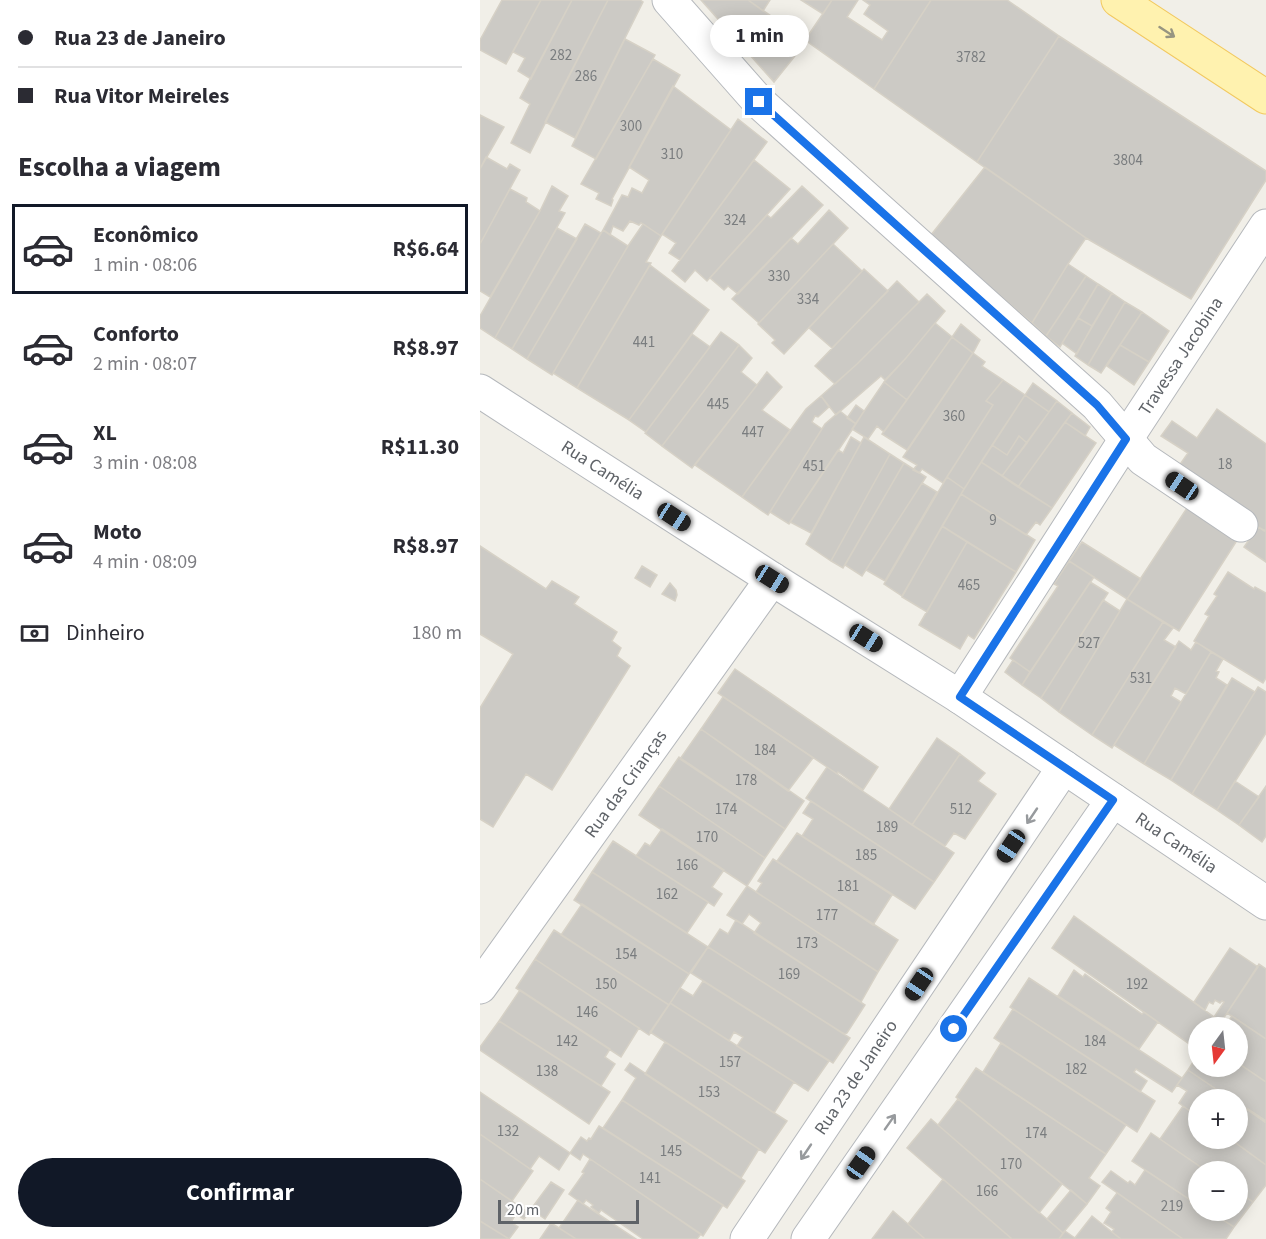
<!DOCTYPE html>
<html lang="pt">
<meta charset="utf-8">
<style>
body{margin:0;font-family:"Source Sans 3",sans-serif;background:#f2f2f3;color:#2b2b33;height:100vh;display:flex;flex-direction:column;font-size:22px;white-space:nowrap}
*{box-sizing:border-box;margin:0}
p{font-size:20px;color:#7c7c81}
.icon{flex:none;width:33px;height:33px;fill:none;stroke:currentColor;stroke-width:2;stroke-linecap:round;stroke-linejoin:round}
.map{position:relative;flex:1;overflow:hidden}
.sheet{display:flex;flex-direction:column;background:#fff;width:480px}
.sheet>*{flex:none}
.top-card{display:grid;align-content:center;height:132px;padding:0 18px;background:#fff}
.needle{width:39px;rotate:195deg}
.tools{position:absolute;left:708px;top:1017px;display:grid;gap:12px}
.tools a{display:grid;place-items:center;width:60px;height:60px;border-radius:50%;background:#fff;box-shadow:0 3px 15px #0003;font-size:30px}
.scale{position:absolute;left:18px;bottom:15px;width:141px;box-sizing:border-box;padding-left:6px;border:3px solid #5f6368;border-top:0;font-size:16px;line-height:21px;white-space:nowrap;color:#5f6368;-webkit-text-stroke:4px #fff;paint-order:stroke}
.end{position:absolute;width:27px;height:27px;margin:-14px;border:8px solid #1a73e8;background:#fff;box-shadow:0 0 0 3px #fff}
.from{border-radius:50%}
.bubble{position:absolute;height:42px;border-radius:21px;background:#fff;box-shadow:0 3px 15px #0003;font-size:20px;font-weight:700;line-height:42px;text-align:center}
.car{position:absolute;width:18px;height:36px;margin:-18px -9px;border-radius:8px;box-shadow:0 0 4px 2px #0007;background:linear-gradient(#222 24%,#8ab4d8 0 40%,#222 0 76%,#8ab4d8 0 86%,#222 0)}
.top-card b{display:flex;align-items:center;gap:21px;height:57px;font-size:22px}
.top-card b+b{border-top:2px solid #e1e1e2}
.top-card i{width:15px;height:15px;background:#2b2b33}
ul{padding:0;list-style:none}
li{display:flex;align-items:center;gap:18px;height:90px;margin:0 12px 9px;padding:0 6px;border:3px solid transparent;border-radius:0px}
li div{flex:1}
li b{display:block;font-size:22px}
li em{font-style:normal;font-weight:700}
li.on{border-color:#111827}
li>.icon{width:54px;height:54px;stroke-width:1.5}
h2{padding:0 18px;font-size:27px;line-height:72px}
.pay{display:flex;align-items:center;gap:15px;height:66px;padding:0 18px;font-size:22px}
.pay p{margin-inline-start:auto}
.button{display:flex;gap:12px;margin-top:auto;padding:12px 18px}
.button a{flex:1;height:69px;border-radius:36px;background:#111827;color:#fff;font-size:24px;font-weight:700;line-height:69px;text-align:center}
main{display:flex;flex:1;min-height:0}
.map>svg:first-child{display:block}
.building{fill:#cccac5;stroke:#d6d1c6;stroke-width:1.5}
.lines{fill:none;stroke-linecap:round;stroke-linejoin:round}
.street-casing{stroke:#b5b8bc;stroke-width:35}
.primary-casing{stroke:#f2c960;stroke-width:35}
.street{stroke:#fff;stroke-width:33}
.primary{stroke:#fff2af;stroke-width:33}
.oneway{stroke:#979581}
.oneway2{stroke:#979a9d}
.route{stroke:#1a73e8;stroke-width:8}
.labels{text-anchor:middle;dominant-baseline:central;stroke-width:4.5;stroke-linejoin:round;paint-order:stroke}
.number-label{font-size:15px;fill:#7a7d7f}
.street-label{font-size:18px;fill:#5f6368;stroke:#fff}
</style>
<main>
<section class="sheet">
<div class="top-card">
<b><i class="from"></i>Rua 23 de Janeiro</b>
<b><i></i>Rua Vitor Meireles</b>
</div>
<h2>Escolha a viagem</h2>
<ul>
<li class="on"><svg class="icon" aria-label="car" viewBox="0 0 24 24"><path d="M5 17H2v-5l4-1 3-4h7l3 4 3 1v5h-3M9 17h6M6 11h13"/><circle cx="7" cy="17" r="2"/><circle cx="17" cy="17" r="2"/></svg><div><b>Econômico</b><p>1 min · 08:06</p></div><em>R$6.64</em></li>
<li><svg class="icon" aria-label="car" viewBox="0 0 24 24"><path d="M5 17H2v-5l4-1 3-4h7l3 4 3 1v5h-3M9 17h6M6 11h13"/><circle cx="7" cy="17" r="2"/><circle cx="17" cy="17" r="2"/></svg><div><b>Conforto</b><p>2 min · 08:07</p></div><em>R$8.97</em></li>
<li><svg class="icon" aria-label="car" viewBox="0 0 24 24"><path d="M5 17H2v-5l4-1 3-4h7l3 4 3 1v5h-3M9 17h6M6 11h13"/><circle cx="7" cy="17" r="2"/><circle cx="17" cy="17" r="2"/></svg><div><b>XL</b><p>3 min · 08:08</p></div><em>R$11.30</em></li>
<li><svg class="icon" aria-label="car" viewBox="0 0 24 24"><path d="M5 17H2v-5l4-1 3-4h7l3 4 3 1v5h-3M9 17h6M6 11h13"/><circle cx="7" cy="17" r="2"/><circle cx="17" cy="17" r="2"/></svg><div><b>Moto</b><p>4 min · 08:09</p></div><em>R$8.97</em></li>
</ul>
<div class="pay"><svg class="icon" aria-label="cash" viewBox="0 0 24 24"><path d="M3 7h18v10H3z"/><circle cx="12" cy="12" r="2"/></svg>Dinheiro<p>180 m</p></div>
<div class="button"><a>Confirmar</a></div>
</section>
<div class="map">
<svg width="786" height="1239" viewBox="0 0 786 1239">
<rect width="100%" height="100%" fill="#f1efe8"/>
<path class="building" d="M 22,0 L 61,0 L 26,64 L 0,50 L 0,40 Z
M 61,0 L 92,0 L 51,79 L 38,71 L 45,58 L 33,52 Z
M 92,0 L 128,0 L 50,153 L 31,143 L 50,104 L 40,98 Z
M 128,0 L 160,0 L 163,2 L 95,138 L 65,122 Z
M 221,0 L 268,0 L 327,41 L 294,82 Z
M 268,0 L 290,0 L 283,11 Z
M 321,0 L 352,0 L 343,14 Z
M 352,0 L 378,0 L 367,17 L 402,40 L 408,31 L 384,14 L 390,5 L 383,0 L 451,0 L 394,89 L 325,40 Z
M 451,0 L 527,0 L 579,36 L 497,162 L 394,89 Z
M 579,36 L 786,171 L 786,180 L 711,299 L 606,238 L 497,162 Z
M 145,39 L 175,55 L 116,159 L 92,146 Z
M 173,59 L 200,75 L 132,199 L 133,200 L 131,206 L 116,199 L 119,193 L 101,184 Z
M 193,86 L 251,130 L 181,236 L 163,224 L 161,223 L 159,225 L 150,221 L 143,231 L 133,226 L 130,235 L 123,230 L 142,195 L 148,197 L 152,188 L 162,193 L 169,180 L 149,167 Z
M 0,115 L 24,127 L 0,169 Z
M 258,119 L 287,142 L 200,260 L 189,253 L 196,243 L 182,234 Z
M 6,157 L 27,169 L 30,164 L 40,170 L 0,244 L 0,169 Z
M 274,160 L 310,189 L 227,281 L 215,270 L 205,282 L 192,271 Z
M 505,167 L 606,238 L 588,264 L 552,323 L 464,248 L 465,246 L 451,235 Z
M 72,186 L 88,196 L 79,211 L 85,213 L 15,338 L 0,328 L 0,316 L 60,211 Z
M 322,186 L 343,205 L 258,294 L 248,286 L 244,290 L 230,278 L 287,215 L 291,218 Z
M 30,189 L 47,198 L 46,202 L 60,211 L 10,297 L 0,291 L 0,244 Z
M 349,210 L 368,228 L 279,323 L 252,299 L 311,238 L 318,244 Z
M 105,224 L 121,233 L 47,359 L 32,349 Z
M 163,224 L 181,236 L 166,262 L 171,263 L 97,388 L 73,373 L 148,246 Z
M 77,228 L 97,239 L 32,349 L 15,338 Z
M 123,230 L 148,246 L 72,375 L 47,359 Z
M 353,244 L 382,271 L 304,354 L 292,343 L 295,340 L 278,324 Z
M 588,264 L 606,276 L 566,336 L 552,323 Z
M 170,265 L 229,310 L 149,420 L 97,388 Z
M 384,269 L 408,291 L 352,348 L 329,328 Z
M 606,276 L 618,284 L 580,347 L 566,336 Z
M 417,281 L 439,302 L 377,364 L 355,384 L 335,366 Z
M 618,284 L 632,293 L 612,326 L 598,318 Z
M 632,293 L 645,302 L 608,365 L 595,356 Z
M 447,294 L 465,311 L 426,358 L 405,380 L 401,376 L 356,415 L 341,396 L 377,364 Z
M 645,302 L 662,312 L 621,373 L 608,365 Z
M 662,312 L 689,331 L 669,362 L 640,345 Z
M 598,318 L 612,326 L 597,354 L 582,343 Z
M 455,323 L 472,337 L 427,400 L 404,382 L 426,358 Z
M 481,324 L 500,340 L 493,353 L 472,337 Z
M 241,332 L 259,345 L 182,446 L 165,433 Z
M 212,334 L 230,347 L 166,432 L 149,420 Z
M 472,337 L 493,353 L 427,450 L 402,434 Z
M 259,345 L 272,358 L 261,372 L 277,385 L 212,468 L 182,446 Z
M 640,345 L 669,362 L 654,385 L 627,366 Z
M 493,353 L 505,362 L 502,366 L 523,380 L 506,401 L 513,405 L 463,483 L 442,469 L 439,473 L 433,470 L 437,465 L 423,457 Z
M 287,372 L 302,387 L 282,410 L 310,430 L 262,497 L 215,465 Z
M 523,380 L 545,395 L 484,489 L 467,477 L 513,405 L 506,401 Z
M 404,382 L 427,400 L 404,432 L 397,426 L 388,439 L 372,429 Z
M 553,383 L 577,401 L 569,412 L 545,395 Z
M 545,395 L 569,412 L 547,443 L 539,436 L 527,455 L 512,445 Z
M 341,396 L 349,407 L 338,417 L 335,416 L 332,422 L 342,429 L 288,515 L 262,497 L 326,409 Z
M 577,401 L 592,413 L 538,487 L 522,476 Z
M 376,405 L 384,411 L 376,424 L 367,418 Z
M 737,409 L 786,444 L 786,530 L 784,531 L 696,470 L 708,453 L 681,436 L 692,421 L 717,438 Z
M 360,411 L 376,424 L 309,524 L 290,512 L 345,424 Z
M 592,413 L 610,427 L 605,436 L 585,422 Z
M 585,422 L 616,443 L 572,508 L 538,487 Z
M 539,436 L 547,443 L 522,476 L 501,462 L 512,445 L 527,455 Z
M 371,437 L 381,443 L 331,533 L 310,522 L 358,450 L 363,453 Z
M 384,437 L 410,454 L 351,561 L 326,544 Z
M 410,454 L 424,463 L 363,568 L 351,561 Z
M 501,462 L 572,508 L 560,525 L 556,522 L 546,535 L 481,494 Z
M 424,463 L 446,477 L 382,576 L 365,565 Z
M 467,477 L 484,489 L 422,596 L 404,584 Z
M 442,483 L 457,492 L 405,581 L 386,570 Z
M 481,494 L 555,540 L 536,572 L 462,526 Z
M 707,508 L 756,542 L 699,631 L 647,599 Z
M 462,526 L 487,542 L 447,612 L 422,597 Z
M 778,527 L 786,531 L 786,562 L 764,547 Z
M 487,542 L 536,572 L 494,639 L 488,635 L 480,649 L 439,625 Z
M 602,542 L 661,579 L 647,599 L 589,561 Z
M 0,546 L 66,589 L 72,581 L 99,597 L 94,604 L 137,632 L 132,641 L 141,648 L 137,656 L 150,666 L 72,790 L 46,774 L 13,827 L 0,819 L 0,708 L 33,654 L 0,634 Z
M 589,561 L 614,577 L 550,672 L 530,658 L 578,586 L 574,584 Z
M 162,566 L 177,575 L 170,587 L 155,578 Z
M 748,572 L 774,589 L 775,587 L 786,593 L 786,678 L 783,683 L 714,641 L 729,616 L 725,614 L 737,596 L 734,594 Z
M 610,582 L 628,593 L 561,698 L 542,685 Z
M 190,583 L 196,590 L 197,595 L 195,601 L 182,594 Z
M 647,599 L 683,622 L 612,735 L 579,712 Z
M 623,600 L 640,611 L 579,712 L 561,698 Z
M 683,622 L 693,628 L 684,640 L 696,647 L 632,748 L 612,735 Z
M 699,641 L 711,650 L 716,642 L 731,652 L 706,694 L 695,688 L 691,696 L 701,702 L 664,764 L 634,745 Z
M 731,652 L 743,659 L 736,671 L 739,672 L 736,678 L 747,685 L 691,780 L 664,764 Z
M 533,660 L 550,672 L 542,685 L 525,672 Z
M 255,669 L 398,767 L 383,790 L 358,772 L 357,774 L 347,767 L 238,693 Z
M 752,678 L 775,692 L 712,794 L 691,780 Z
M 778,687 L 786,692 L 786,733 L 737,810 L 712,794 Z
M 243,697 L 333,758 L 308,791 L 221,729 Z
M 221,729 L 324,801 L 305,829 L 200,759 Z
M 457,738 L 480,754 L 432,825 L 409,809 Z
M 480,754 L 505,773 L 498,781 L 516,794 L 485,839 L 474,833 L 465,846 L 432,825 Z
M 199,757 L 305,829 L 285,858 L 179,786 Z
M 347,767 L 474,853 L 454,882 L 326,798 Z
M 755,781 L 779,797 L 759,825 L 737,810 Z
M 179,786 L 285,858 L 267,886 L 159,815 Z
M 786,786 L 786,836 L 782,842 L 759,825 Z
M 331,801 L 454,882 L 435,909 L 322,836 L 333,819 L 323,813 Z
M 182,829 L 244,870 L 232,887 L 242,894 L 234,906 L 156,856 L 165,843 L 170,846 Z
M 317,833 L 412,895 L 393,925 L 297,861 Z
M 133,841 L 228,902 L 207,933 L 112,872 Z
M 293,859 L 418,940 L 398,972 L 276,892 L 282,883 L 278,881 Z
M 112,872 L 228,947 L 209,974 L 94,900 Z
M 267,886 L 398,972 L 381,1002 L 274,933 L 281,923 L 269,914 L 262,924 L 247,915 Z
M 102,904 L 209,974 L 189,1005 L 81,935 Z
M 594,916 L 741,1022 L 737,1028 L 718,1028 L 718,1050 L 572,948 Z
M 256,920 L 385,1005 L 367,1033 L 365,1034 L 361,1032 L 228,947 L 240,929 L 248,934 Z
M 74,930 L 189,1005 L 169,1035 L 55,959 Z
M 228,947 L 370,1038 L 353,1063 L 211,973 Z
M 750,948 L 778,967 L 741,1022 L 734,1017 L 744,1002 L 742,1001 L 740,1003 L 735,1000 L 733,1004 L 729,1002 L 725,1010 L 714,1002 Z
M 55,959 L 159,1028 L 141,1057 L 36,988 Z
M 779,964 L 786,969 L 786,1039 L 747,1013 Z
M 594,970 L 603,977 L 605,974 L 662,1014 L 664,1012 L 678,1022 L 659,1049 L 578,996 Z
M 549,978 L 702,1078 L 692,1092 L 656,1069 L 654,1072 L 667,1081 L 660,1092 L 530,1007 Z
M 223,981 L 349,1061 L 328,1091 L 257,1046 L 263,1037 L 254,1032 L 249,1041 L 190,1003 L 200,988 L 213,996 Z
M 40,990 L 130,1049 L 125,1057 L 135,1064 L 121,1086 L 19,1021 Z
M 190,1003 L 314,1082 L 294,1113 L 170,1032 Z
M 533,1009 L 675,1101 L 657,1132 L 514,1038 Z
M 752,1016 L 786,1039 L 786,1082 L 758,1063 L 758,1028 L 744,1028 Z
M 19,1021 L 130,1092 L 109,1124 L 0,1050 L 0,1047 Z
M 185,1042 L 307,1121 L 285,1153 L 165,1074 Z
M 521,1043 L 646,1125 L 626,1154 L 503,1072 Z
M 713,1062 L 727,1073 L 731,1066 L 758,1066 L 758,1063 L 786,1082 L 786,1121 L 768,1109 L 767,1110 L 758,1103 L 758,1100 L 752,1100 L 708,1070 Z
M 150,1063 L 279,1149 L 261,1178 L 142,1100 L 156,1078 L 145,1070 Z
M 496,1068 L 626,1154 L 609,1178 L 620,1186 L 607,1204 L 476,1097 Z
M 708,1070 L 752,1100 L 718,1100 L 718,1117 L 699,1103 L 707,1091 L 697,1085 Z
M 0,1092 L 90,1153 L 79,1170 L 59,1156 L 50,1169 L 0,1134 Z
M 478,1099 L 582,1184 L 559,1213 L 458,1125 Z
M 142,1100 L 265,1181 L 247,1208 L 123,1128 Z
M 758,1103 L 786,1123 L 786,1165 L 749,1138 L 758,1138 Z
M 703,1106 L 718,1117 L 718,1138 L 749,1138 L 786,1165 L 786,1185 L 773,1202 L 758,1192 L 758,1172 L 728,1172 L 680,1139 Z
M 451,1119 L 583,1233 L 579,1239 L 532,1239 L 427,1148 Z
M 119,1126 L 243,1205 L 223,1236 L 103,1154 L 100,1160 L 90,1153 L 101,1137 L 107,1141 L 109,1138 L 111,1139 Z
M 671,1133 L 728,1172 L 718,1172 L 718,1209 L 710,1203 L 712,1201 L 652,1161 Z
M 0,1134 L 53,1171 L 32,1201 L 0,1179 Z
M 110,1159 L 221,1234 L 217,1239 L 163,1239 L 121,1210 L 119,1213 L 111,1207 L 113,1205 L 106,1200 L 103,1204 L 89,1194 L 104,1173 L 102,1172 Z
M 665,1170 L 712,1201 L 710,1203 L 718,1209 L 718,1210 L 721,1210 L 732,1218 L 734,1214 L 754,1227 L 746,1239 L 703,1239 L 622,1182 L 631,1171 L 648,1183 L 650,1181 L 655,1185 Z
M 0,1179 L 49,1213 L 44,1219 L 36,1214 L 31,1222 L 38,1227 L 29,1239 L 0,1221 Z
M 463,1179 L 516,1225 L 532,1239 L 445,1239 L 428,1224 Z
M 71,1182 L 84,1190 L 65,1219 L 51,1209 Z
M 591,1190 L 607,1204 L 583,1233 L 567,1219 Z
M 758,1192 L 773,1202 L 754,1227 L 734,1214 L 732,1218 L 721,1210 L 758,1210 Z
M 637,1193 L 703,1239 L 641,1239 L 632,1232 L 634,1229 L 624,1223 L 631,1212 L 626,1208 Z
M 98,1200 L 103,1204 L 156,1239 L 96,1239 L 79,1228 Z
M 413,1211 L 428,1224 L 445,1239 L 392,1239 Z
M 612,1216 L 632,1232 L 641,1239 L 594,1239 Z
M 0,1221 L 29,1239 L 0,1239 Z
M 71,1223 L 79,1228 L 96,1239 L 60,1239 Z
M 585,1231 L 595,1238 L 594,1239 L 579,1239 Z"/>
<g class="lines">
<g class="street-casing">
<g id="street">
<path d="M 189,0 L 279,102 L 617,405 L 663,459 L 761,525"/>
<path id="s1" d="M 0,391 L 292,579 L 480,697 L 786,903"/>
<path id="s2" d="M 480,697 L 646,439 L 786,226"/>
<path id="s3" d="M 0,987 L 292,579"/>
<path id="s4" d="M 267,1239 L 584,767"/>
<path d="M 328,1239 L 633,800"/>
</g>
</g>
<g class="primary-casing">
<path id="primary" d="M 638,0 L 786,97"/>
</g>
<use href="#street" class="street"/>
<use href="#primary" class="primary"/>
</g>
<defs><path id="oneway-shaft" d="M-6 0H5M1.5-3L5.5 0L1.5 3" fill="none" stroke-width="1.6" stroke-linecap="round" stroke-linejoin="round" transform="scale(1.5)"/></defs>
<use class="oneway" href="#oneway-shaft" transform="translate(687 32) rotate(33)"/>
<g class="oneway2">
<use href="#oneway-shaft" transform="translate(552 816) rotate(124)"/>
<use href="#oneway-shaft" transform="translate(410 1122) rotate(-55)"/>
<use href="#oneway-shaft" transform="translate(326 1152) rotate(124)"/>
</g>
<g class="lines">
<path class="route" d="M 279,102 L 617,405 L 646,439 L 480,697 L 633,800 L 474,1029"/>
</g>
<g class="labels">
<g class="number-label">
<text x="81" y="55">282</text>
<text x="491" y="57">3782</text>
<text x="106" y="76">286</text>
<text x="151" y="126">300</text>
<text x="192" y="154">310</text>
<text x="648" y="160">3804</text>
<text x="255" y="220">324</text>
<text x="299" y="276">330</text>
<text x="328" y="299">334</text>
<text x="164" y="342">441</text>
<text x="238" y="404">445</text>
<text x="474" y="416">360</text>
<text x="273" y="432">447</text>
<text x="745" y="464">18</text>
<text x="334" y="466">451</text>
<text x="513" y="520">9</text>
<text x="489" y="585">465</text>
<text x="609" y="643">527</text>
<text x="661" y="678">531</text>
<text x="285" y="750">184</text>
<text x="266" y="780">178</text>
<text x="246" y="809">174</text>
<text x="481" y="809">512</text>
<text x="407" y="827">189</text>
<text x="227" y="837">170</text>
<text x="386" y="855">185</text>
<text x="207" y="865">166</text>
<text x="368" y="886">181</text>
<text x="187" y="894">162</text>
<text x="347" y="915">177</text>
<text x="327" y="943">173</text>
<text x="146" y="954">154</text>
<text x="309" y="974">169</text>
<text x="126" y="984">150</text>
<text x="657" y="984">192</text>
<text x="107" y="1012">146</text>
<text x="87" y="1041">142</text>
<text x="615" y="1041">184</text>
<text x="250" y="1062">157</text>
<text x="596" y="1069">182</text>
<text x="67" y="1071">138</text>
<text x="229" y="1092">153</text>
<text x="28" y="1131">132</text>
<text x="556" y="1133">174</text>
<text x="191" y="1151">145</text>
<text x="531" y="1164">170</text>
<text x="170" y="1178">141</text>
<text x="507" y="1191">166</text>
<text x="692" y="1206">219</text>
</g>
<g class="street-label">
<text stroke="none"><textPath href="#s2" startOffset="406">Travessa Jacobina</textPath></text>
<text stroke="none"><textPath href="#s1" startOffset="146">Rua Camélia</textPath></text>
<text stroke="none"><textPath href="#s3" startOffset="250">Rua das Crianças</textPath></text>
<text stroke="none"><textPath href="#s1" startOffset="830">Rua Camélia</textPath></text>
<text stroke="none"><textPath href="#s4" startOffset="195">Rua 23 de Janeiro</textPath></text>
</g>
</g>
</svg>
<div class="tools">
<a><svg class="needle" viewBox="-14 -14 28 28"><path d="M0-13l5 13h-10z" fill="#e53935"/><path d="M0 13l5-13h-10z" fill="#7c7c81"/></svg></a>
<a>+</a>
<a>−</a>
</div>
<div class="scale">20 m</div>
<i class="end from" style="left:474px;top:1029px"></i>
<i class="end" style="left:279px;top:102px"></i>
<div class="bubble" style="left:230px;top:15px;width:99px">1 min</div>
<i class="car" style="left:702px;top:486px;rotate:304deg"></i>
<i class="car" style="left:194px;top:517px;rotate:123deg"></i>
<i class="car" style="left:292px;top:579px;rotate:122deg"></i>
<i class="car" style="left:386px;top:638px;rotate:122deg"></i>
<i class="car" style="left:531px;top:846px;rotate:214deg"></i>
<i class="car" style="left:439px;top:984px;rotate:214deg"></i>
<i class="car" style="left:381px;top:1163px;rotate:35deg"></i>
</div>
</main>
